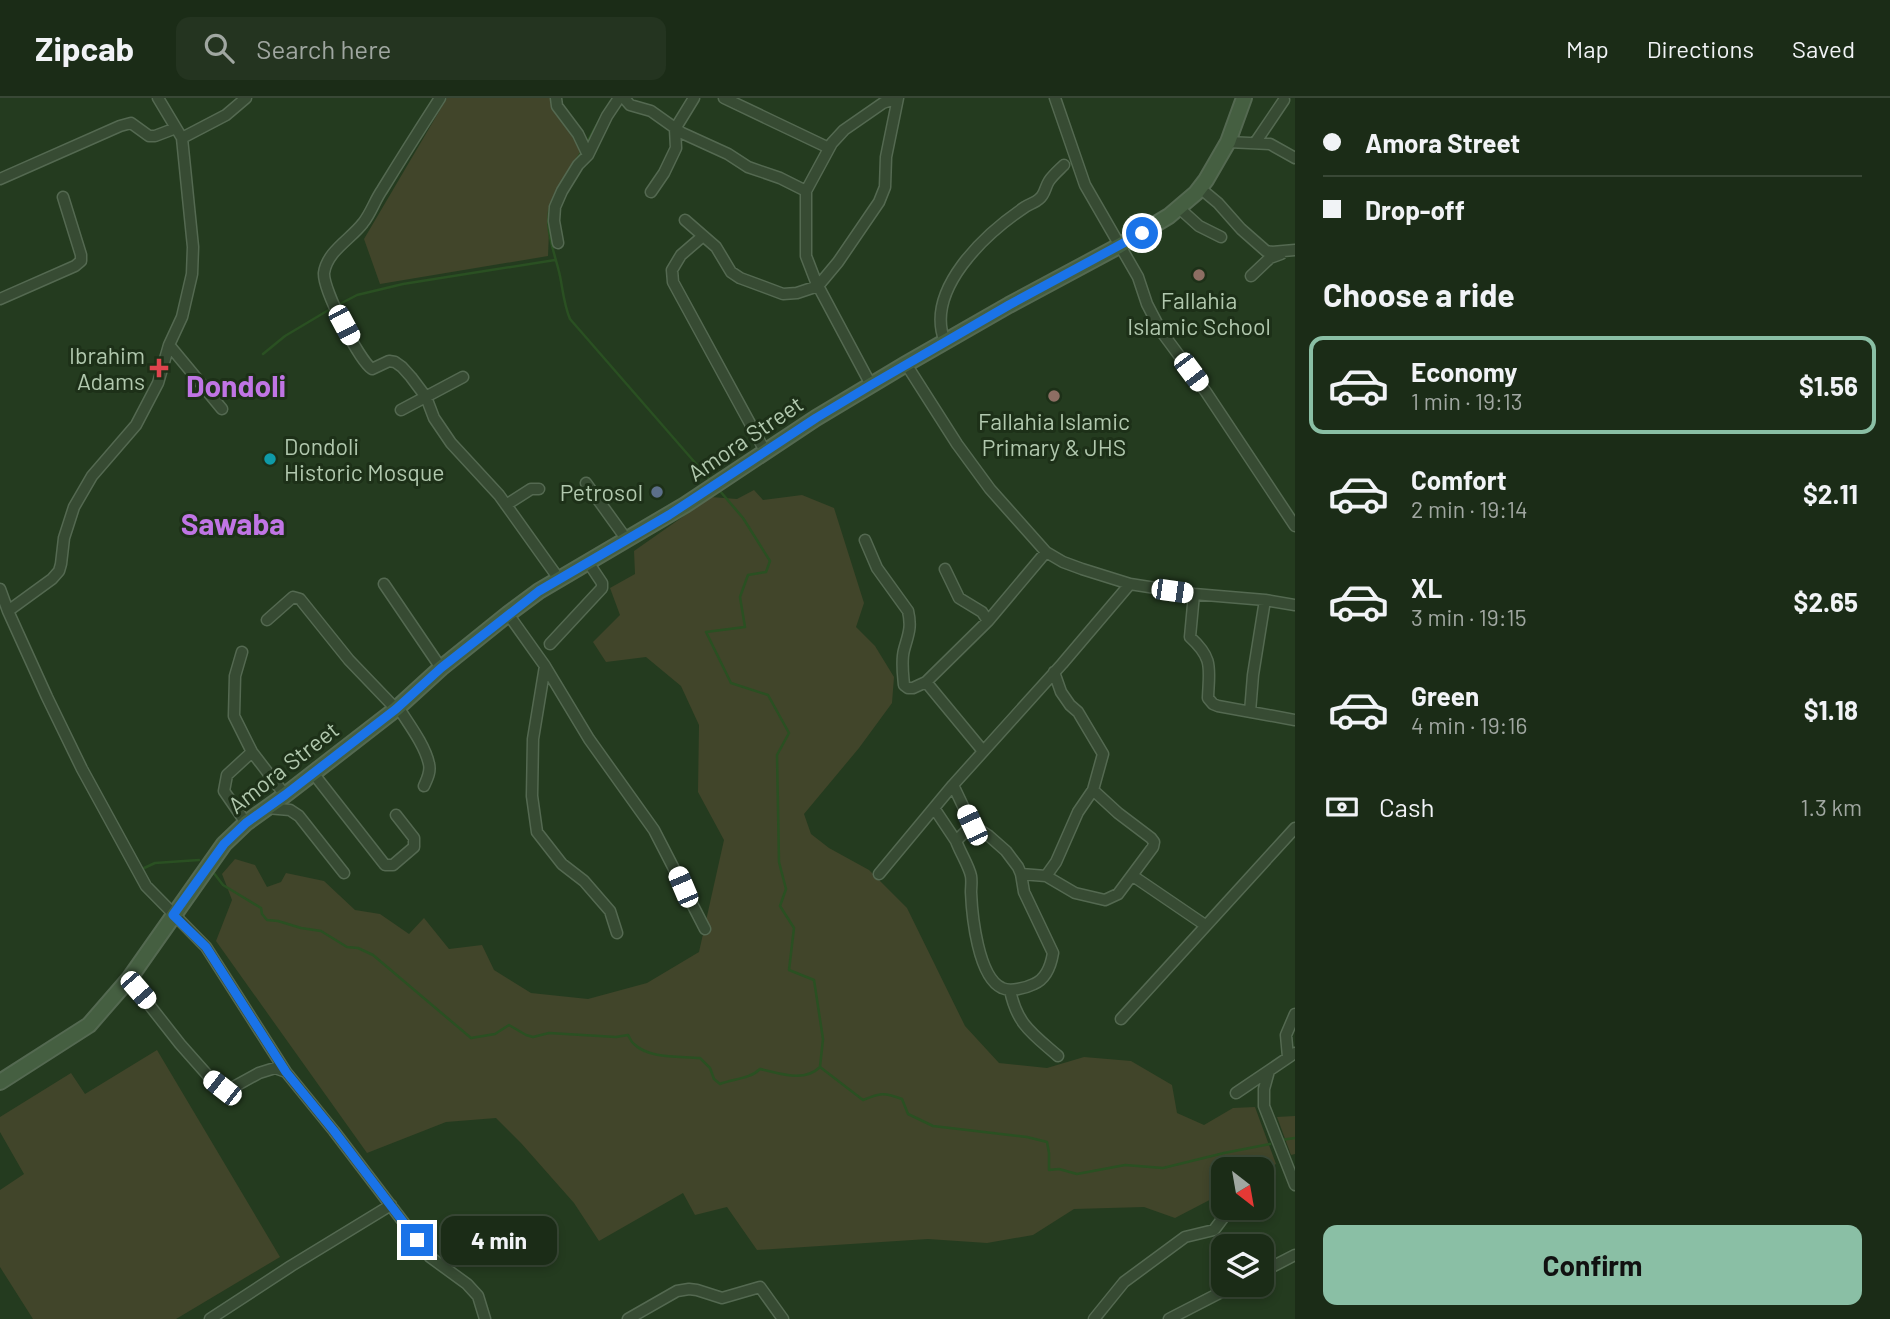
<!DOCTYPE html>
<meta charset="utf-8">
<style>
body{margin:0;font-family:Barlow,sans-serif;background:#243420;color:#f1f3f6;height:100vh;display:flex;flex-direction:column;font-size:26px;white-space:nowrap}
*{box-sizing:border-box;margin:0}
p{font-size:23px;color:#a0a7a1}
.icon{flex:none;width:38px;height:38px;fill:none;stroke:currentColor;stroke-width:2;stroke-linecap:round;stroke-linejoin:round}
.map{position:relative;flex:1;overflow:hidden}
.side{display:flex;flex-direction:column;background:#1b2c17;width:595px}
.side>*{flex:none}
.hud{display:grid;align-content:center;height:154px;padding:0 28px;background:#1b2c17}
.needle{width:46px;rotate:149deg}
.buttons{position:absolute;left:1211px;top:1059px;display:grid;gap:14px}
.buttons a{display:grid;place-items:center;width:63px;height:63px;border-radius:14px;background:#1b2c17;box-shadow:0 4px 10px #0003,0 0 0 2px #394836;font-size:35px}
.end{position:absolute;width:32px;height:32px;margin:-16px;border:9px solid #1a73e8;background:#fff;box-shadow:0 0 0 4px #fff}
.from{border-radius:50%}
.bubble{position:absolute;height:49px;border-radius:14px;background:#1b2c17;box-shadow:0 4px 10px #0003,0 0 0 2px #394836;font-size:23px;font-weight:700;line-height:49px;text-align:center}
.car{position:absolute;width:21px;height:42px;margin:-21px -10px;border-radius:9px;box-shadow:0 0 5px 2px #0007;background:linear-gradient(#fff 24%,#345 0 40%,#fff 0 76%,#345 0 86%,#fff 0)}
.hud b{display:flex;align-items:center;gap:24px;height:66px;font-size:26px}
.hud b+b{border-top:2px solid #394836}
.hud i{width:18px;height:18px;background:#f1f3f6}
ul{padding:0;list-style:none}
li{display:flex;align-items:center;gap:21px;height:98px;margin:0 14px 10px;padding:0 14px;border:4px solid transparent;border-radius:14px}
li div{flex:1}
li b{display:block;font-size:26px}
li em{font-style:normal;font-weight:700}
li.active{border-color:#8abfa5}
li>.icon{width:63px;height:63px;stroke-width:1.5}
h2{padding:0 28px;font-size:32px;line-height:84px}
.pay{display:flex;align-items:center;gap:18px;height:77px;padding:0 28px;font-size:26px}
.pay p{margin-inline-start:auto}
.action{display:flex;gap:14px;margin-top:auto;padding:14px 28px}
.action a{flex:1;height:80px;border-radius:14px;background:#8abfa5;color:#111;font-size:28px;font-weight:700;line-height:80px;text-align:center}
header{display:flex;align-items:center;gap:42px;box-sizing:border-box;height:98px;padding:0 35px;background:#1b2c17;border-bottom:2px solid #394836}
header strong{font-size:33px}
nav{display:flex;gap:38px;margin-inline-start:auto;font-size:24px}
.search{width:490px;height:63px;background:#243420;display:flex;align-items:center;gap:18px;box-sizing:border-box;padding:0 24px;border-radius:14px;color:#a0a7a1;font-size:26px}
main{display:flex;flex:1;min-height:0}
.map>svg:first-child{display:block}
.green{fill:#41452a}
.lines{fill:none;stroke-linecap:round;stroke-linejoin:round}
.stream{stroke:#2a5022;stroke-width:2.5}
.street-casing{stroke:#546951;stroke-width:13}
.secondary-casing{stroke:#546951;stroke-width:18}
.street{stroke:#374b33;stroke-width:10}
.secondary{stroke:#455f41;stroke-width:14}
.route{stroke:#1a73e8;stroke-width:9}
.education-dot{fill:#8d6e63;stroke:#1d3018;stroke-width:2.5}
.health-dot{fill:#e0444e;stroke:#1d3018;stroke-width:2.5}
.culture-dot{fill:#0f9aa8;stroke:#1d3018;stroke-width:2.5}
.service-dot{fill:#5c6f8a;stroke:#1d3018;stroke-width:2.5}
.labels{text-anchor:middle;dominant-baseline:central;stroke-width:6;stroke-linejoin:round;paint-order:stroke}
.poi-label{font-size:23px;fill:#b1c8ae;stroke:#1d3018}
.street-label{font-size:23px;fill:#b1c8ae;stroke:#1d3018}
.district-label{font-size:30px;font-weight:bold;fill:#c075e4;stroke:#1d3018}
</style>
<header>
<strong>Zipcab</strong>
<div class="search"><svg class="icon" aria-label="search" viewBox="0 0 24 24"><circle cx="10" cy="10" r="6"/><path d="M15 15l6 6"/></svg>Search here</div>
<nav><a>Map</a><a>Directions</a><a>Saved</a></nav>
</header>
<main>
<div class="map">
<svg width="1295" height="1221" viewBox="0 0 1295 1221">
<rect width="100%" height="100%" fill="#243b1f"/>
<path class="green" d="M 447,0 L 553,0 L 551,7 L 585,51 L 550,109 L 548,158 L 380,186 L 364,141 Z
M 754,392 L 763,402 L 802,397 L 834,410 L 864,505 L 856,529 L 875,548 L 894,579 L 892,605 L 859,650 L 804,716 L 811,736 L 829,750 L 869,772 L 907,810 L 965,928 L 999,965 L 1047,970 L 1084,959 L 1131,963 L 1172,987 L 1177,1015 L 1204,1027 L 1233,1010 L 1255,1009 L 1276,1066 L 1262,1074 L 1262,1071 L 1223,1071 L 1223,1095 L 1175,1120 L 1144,1109 L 1074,1111 L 1033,1137 L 987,1145 L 928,1141 L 757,1152 L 727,1109 L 695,1117 L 683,1095 L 599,1143 L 574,1105 L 521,1045 L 496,1020 L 446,1024 L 367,1055 L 216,843 L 232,802 L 222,776 L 235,761 L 255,767 L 267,789 L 281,784 L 286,775 L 324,783 L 355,812 L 380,816 L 409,836 L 424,820 L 449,851 L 482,847 L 494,872 L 531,895 L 588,901 L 647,885 L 699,854 L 724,742 L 698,694 L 699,627 L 681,588 L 646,559 L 606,564 L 593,544 L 620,517 L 610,490 L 635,476 L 634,453 L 711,399 L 737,401 Z
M 157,952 L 280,1159 L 176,1221 L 33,1221 L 0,1169 L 0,1092 L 24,1076 L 0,1034 L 0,1019 L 71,975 L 85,996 Z
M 1295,1018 L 1295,1056 L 1291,1057 L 1277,1019 Z"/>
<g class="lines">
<path class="stream" d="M 586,46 L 600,21
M 575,64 L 583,52
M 551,106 C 543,129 555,155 560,178 C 563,193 564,207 570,221 L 711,383
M 338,207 L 357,197 L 403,186 L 555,162
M 263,256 L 285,238 L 332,210
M 720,393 L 743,420 L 770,463 L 766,474 L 748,477 L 740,499 L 745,529 L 706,534 L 731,585 L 768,597 L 789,635 L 777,657 L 779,764 L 786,791 L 780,808 L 794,830 L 789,872 L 814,882 L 823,941 L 820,969 L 863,1002 C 880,995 884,994 902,1001 L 908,1016 L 933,1028 L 1027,1039 L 1047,1044 L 1049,1055 L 1049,1072 L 1059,1071 L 1077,1076 L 1125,1067 L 1163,1070 L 1224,1055 L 1270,1046
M 142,771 L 155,765 L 199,762
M 213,774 L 223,787 L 261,810 L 262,816 L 267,822 L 278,823 L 301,830 L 321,833 L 347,849 L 358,850 L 373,857 L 471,940 L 495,936 L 509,927 L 526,937 L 533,939 L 549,935 L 616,939 L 628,937 C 630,940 631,944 634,946 C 649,961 680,958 700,960 L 710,970 L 714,981 L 720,986 C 733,981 750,981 760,971 C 779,975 804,985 820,969
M 1281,1042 L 1295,1040"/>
<g class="street-casing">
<path id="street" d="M 440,0 C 420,31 401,61 382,92 C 375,102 371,115 363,125 C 351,141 327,153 324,175 C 323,192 359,262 372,271 L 389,263 L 395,264 L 402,269 L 411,279 L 426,299 L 434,320 L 451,345 L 499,397 L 559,481
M 556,0 L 557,8 L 578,36 L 588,57
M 624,0 L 630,7 L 651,13 L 682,35 L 728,56 L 748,69 L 780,80 L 806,93
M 724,0 L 829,50
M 1055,0 L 1085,87 L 1138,179 L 1147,206 L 1161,233 L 1206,294 L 1295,428
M 182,40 L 226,17 L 246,0
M 1228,44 L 1270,46 L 1295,60
M 1255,45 L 1284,2
M 0,81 L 120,28 L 131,25 L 149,38 L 155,38 L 176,30
M 1200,90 L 1218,105 L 1241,131 L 1266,153 L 1272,154 L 1295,152
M 651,94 L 664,75 L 676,50 L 675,31 L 694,0
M 1179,110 L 1199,128 L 1221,139
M 685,122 L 716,149 L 731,174 L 740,180 L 783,196 L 797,195 L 818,188 L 838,164 L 879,104 L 885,89 L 886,59 L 898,0
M 703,138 L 681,157 L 672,172 L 673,184 L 765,353
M 558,145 L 554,123 L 555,109 L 562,93 L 578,67 L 588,57 L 607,18 L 619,0
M 1251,178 L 1270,160 L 1281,156
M 0,201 L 75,168 L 81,163 L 81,157 L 63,99
M 945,244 C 924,192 985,136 1025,109 C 1029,106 1035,105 1039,101 C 1045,97 1045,89 1049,83 C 1053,77 1059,72 1064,67
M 169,247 L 222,311
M 906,266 L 957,346 L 990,391 L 1046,454 L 1063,464 L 1082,471 L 1130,486 L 1194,496 L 1265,502 L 1295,507
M 871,287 L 816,184 L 806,158 L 806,93 L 832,45 L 844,32 L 883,5 L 897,0
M 401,312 L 463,279
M 586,385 L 627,442
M 506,407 L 531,391 L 539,391
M 865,442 L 877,470 L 908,513 C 912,530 908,537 904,552 C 901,563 903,576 904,587 L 908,590 L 913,590 L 926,584 L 988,523 L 1046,454
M 945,471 L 959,500 L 982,514 L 988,523
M 384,486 L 441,570
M 0,491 L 8,513 L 47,599 L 82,671 L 146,788 L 206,849 L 286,974
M 1194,496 L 1190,539 C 1214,561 1209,570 1208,600 L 1213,606 L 1218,608 L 1295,622
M 8,513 L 52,481 L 59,473 L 61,466 L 64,440 L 74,409 L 92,378 L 136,327 L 158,285 L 169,247 L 182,219 L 192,176 L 193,149 L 182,40 L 158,0
M 508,516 L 545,568 L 589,641 L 654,732 L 705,831
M 267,522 L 293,499 L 300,501 L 349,562 L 396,611
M 550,546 L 602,490 L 602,485 L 588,464
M 242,554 L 235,578 L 234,618 L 252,654 L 285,697
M 545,568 L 533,641 L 532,698 L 537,734 L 562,766 L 584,783 L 610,813 L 617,835
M 926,584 L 983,653
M 398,609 C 408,625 425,647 429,666 C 431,674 427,681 424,688
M 1250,614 L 1253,577 L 1265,502
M 313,675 L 385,767 L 393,767 L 414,749 L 414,740 L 396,717
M 953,687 L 972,727 L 989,738 L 1006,753 L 1018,769 L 1021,776 L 1024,794 L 1053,855 C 1051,867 1046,881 1034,886 C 1026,890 1010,894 1002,890 C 978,879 972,818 971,794 C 971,789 972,784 971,778 C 969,768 960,754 956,743 L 972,727
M 267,710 L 290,712 L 299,718 L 344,775
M 934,710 L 956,743
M 246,725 L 224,693 L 227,677 L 252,654
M 879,776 L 953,687 L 1062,566 L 1130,486
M 1021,776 L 1046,778 L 1075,795 L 1105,802 L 1118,796 L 1153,749 L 1154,744 L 1151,740 L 1118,715 L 1093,692
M 1046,778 L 1056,764 L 1078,714 L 1093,692 L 1103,656 L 1078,614 L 1070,607 L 1061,594 L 1054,574
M 1133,778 L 1205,827
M 129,881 L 180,946 L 211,981 L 222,990 L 230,991 L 259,975 L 275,970 L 286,974 L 334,1033 L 430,1159 L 467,1186 L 478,1198 L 485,1221
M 1010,892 C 1017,927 1033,936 1058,958
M 1121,921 L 1295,730
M 1288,959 L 1286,937 L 1295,916
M 1269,973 L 1264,991 L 1264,1008 L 1295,1087
M 1236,995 L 1295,955
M 1262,1174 L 1295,1157
M 210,1221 L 291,1168 L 391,1107
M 628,1221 L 677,1193 L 689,1191 L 697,1192 L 722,1200 L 760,1189 L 783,1221
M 1094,1221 L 1124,1184 L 1185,1139 L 1214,1132 L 1223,1120
M 1169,1221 L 1237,1186"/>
</g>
<g class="secondary-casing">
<path id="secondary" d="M 0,984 L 89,927 L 129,881 L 224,746 L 246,725 L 285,697 L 396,611 L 441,570 L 508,516 L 539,493 L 685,407 L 816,320 L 906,266 L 1009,207 L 1119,148 L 1169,118 L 1196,95 L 1206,82 L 1228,44 L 1244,0"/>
</g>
<use href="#street" class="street"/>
<use href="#secondary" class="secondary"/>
</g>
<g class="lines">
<path class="route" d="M 417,1142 L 334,1033 L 286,974 L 206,849 L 173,817 L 224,746 L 246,725 L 285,697 L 396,611 L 441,570 L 539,493 L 669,417 L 816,320 L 871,287 L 1009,207 L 1142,135"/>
</g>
<g class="education-dot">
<circle cx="1199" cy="177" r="7"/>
<circle cx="1054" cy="298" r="7"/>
</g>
<path class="health-dot" d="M155.5 259.5h7v7h7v7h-7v7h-7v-7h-7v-7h7z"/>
<circle class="culture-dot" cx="270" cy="361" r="7"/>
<circle class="service-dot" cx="657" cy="394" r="7"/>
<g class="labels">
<g class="poi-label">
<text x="1199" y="202">Fallahia<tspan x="1199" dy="26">Islamic School</tspan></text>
<text x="145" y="257" text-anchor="end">Ibrahim<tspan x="145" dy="26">Adams</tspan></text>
<text x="1054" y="323">Fallahia Islamic<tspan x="1054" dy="26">Primary &amp; JHS</tspan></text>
<text x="284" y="348" text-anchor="start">Dondoli<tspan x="284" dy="26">Historic Mosque</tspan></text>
<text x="643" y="394" text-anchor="end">Petrosol</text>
</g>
<g class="street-label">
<text transform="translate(745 340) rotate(-34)">Amora Street</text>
<text transform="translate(283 669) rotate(-38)">Amora Street</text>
</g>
<g class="district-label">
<text x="236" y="287">Dondoli</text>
<text x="233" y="425">Sawaba</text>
</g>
</g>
</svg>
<div class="buttons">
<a><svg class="needle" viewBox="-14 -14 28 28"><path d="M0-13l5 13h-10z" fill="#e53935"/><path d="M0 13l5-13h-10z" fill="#a0a7a1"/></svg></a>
<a><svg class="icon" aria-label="layers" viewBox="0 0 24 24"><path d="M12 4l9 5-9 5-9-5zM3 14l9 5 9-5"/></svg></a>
</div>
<i class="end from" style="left:1142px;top:135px"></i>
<i class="end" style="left:417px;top:1142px"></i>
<div class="bubble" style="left:441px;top:1118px;width:116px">4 min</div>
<i class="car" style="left:344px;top:227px;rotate:152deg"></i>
<i class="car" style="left:1191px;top:274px;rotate:143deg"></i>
<i class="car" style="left:1172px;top:493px;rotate:98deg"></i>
<i class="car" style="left:972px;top:727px;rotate:335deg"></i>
<i class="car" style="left:683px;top:789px;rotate:337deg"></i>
<i class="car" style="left:138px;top:892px;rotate:139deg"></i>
<i class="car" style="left:222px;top:990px;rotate:308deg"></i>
</div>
<section class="side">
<div class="hud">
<b><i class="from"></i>Amora Street</b>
<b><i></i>Drop-off</b>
</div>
<h2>Choose a ride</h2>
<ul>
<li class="active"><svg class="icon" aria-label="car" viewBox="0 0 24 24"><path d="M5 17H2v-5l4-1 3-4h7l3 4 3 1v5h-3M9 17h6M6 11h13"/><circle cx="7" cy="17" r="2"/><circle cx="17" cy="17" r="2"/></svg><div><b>Economy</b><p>1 min · 19:13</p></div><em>$1.56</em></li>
<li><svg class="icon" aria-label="car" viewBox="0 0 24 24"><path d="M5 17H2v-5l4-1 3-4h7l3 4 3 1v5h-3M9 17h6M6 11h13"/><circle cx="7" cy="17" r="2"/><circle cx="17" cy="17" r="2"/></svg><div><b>Comfort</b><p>2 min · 19:14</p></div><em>$2.11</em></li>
<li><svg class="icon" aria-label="car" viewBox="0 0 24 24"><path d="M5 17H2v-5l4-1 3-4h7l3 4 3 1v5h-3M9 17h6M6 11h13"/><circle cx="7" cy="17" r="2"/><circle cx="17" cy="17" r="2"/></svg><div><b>XL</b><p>3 min · 19:15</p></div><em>$2.65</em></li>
<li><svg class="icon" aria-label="car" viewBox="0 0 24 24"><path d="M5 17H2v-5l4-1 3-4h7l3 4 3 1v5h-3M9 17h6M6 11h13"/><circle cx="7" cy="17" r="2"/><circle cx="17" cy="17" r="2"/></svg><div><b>Green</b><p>4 min · 19:16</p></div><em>$1.18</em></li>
</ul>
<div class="pay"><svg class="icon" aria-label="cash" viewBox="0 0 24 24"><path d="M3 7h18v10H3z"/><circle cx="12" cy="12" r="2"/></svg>Cash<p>1.3 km</p></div>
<div class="action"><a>Confirm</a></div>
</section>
</main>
